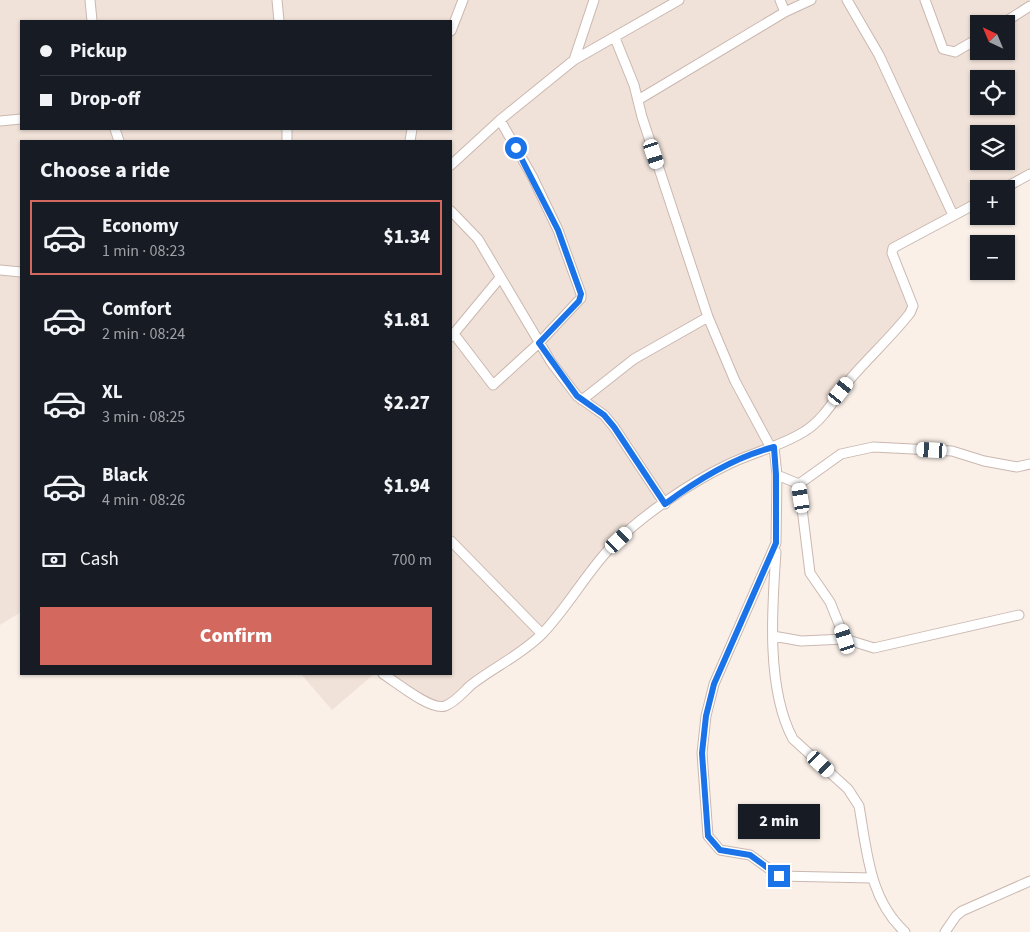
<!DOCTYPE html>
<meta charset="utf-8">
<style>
body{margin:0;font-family:"Source Sans 3",sans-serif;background:#242831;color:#f1f3f6;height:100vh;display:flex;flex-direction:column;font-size:19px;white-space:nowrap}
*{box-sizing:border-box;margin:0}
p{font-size:16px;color:#9ea1a6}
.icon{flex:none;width:28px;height:28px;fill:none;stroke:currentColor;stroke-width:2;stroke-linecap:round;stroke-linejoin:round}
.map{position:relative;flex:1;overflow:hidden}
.sheet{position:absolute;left:20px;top:140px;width:432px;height:535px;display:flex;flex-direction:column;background:#171b24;border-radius:0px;box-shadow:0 1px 4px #0004}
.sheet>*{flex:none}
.hud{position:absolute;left:20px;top:20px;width:432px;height:110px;border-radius:0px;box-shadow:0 1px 4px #0004;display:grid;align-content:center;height:110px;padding:0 20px;background:#171b24}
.needle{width:32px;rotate:316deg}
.controls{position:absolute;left:970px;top:15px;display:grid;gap:10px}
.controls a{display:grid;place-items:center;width:45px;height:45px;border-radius:0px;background:#171b24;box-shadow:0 1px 4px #0004;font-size:25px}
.end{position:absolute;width:22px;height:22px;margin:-11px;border:6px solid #1a73e8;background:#fff;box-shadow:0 0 0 2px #fff}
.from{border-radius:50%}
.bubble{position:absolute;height:35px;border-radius:0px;background:#171b24;box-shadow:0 1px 4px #0004;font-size:16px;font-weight:800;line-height:35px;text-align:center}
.car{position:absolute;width:15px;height:30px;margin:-15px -8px;border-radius:6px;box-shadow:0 0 4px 1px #0007;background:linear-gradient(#fff 24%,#345 0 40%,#fff 0 76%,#345 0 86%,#fff 0)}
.hud b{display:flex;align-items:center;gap:18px;height:48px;font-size:19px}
.hud b+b{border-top:1px solid #363941}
.hud i{width:12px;height:12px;background:#f1f3f6}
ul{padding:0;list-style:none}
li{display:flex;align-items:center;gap:15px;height:75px;margin:0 10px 8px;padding:0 10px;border:2px solid transparent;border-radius:0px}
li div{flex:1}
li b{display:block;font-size:19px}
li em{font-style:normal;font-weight:800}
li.selected{border-color:#d3685e}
li>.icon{width:45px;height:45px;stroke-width:1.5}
h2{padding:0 20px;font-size:22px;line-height:60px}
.pay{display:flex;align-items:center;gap:12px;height:55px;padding:0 20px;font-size:19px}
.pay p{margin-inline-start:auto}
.primary-button{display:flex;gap:10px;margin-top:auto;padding:10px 20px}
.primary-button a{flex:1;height:58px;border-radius:0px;background:#d3685e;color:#fff;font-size:20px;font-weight:800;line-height:58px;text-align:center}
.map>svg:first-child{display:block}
.residential{fill:#f0e2d8;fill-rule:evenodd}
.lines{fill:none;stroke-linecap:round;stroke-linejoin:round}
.street-casing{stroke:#cab8b0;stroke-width:11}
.street{stroke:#fff;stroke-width:9}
.route{stroke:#1a73e8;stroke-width:6}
</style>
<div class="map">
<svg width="1030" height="932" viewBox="0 0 1030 932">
<rect width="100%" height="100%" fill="#faf0e8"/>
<path class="residential" d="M 0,0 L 1030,0 L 1030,174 L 1003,189 L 979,189 L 979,202 L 893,248 L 913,306 L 810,430 L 730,463 L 629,531 L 542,634 L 438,708 L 383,674 L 451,674 L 451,141 L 21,141 L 21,612 L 0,625 ZM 21,21 L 451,21 L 451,129 L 21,129 ZM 979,24 L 1006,24 L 1006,51 L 979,51 ZM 979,79 L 1006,79 L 1006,106 L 979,106 ZM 979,134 L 1006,134 L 1006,161 L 979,161 Z
M 301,674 L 374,674 L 332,710 Z"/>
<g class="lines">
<g class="street-casing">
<path id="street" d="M 90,0 L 92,21
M 277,0 L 279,21
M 847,0 L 879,55 L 953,215
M 925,0 L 943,49 L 955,52 L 979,38
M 785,12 L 811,0
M 1002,24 L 1030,6
M 451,31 L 463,0
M 615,38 L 634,85 L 642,117 L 708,317 L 735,381 L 771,448
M 574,60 L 594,0
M 638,100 L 785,12 L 780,0
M 0,121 L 21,119
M 115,129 L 119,141
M 287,129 L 287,141
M 410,141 L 412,129
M 451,165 L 500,120 L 574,60 L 679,0
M 1003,189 L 1030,174
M 451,211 L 478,239 L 551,362 L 577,396 L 604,415 L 614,427 L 665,504
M 0,270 L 21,272
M 454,334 L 493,385 L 539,343 L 581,298 L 581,294 L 558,230 L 532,176 L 500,120
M 451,337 L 499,279
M 582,400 L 634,359 L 708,317
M 774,447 L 777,475 L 776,543 L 714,684 L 706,716 L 702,753 L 708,836 L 720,850 L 750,855 L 779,876 L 872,878
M 777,475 L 799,484 L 841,454 L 873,447 L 952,451 L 984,461 L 1017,467 L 1030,464
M 799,484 L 810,573 L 830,602 L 845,639 L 874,648 L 1019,615
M 451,541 L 542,634
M 776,552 C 772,608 766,689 793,739 L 848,789 L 859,806 C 867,851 869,899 905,932
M 773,636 L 801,641 L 845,639
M 383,674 C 396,682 431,711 445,706 C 456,702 463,692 471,685 C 494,667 521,655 542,634 C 567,608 585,575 610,548 C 639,517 691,482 729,464 C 754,452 782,446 805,431 C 825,419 837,394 852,377 C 871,355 893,335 910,313 L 913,306 L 892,253 L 893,248 L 979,202
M 945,932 L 956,916 L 962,911 L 1030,881"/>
</g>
<use href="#street" class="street"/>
</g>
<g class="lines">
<path class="route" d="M 516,148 L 558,230 L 581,294 L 579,301 L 539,343 L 577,396 L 604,415 L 614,427 L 665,504 C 697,480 734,457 774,447 L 776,475 L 776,543 L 714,684 L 706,716 L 702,753 L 708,836 L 720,850 L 750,855 L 779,876"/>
</g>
</svg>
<div class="controls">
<a><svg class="needle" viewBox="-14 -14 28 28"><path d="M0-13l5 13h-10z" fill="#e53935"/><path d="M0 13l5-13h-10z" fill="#9ea1a6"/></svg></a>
<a><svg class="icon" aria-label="locate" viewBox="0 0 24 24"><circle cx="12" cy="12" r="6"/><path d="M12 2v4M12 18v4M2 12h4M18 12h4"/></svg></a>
<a><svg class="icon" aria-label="layers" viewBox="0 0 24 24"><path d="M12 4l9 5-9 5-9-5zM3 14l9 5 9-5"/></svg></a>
<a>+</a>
<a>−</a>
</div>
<i class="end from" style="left:516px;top:148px"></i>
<i class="end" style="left:779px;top:876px"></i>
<div class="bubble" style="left:738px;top:804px;width:82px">2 min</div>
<i class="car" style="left:654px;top:154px;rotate:162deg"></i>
<i class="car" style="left:841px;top:391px;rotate:38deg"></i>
<i class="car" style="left:932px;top:450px;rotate:273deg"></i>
<i class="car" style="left:801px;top:498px;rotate:351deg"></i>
<i class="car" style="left:619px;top:540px;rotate:47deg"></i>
<i class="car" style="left:845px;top:639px;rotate:342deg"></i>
<i class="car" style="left:821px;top:764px;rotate:133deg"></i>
<div class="hud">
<b><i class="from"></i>Pickup</b>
<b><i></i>Drop-off</b>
</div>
<section class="sheet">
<h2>Choose a ride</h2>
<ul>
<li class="selected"><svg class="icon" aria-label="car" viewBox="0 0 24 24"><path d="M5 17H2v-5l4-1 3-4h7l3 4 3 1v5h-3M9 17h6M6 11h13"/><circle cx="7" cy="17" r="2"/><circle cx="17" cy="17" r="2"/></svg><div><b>Economy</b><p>1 min · 08:23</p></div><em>$1.34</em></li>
<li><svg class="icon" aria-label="car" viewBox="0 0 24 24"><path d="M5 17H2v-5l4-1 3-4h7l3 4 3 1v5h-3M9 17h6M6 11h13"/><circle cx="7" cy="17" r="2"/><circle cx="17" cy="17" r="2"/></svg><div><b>Comfort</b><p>2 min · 08:24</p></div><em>$1.81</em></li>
<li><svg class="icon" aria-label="car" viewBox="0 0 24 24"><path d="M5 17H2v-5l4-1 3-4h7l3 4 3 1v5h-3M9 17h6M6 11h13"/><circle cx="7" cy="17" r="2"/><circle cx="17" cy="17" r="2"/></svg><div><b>XL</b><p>3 min · 08:25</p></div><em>$2.27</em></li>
<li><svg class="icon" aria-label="car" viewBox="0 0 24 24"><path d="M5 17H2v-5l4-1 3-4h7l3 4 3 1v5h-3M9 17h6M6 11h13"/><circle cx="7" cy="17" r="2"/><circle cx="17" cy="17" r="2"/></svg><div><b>Black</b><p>4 min · 08:26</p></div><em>$1.94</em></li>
</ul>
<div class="pay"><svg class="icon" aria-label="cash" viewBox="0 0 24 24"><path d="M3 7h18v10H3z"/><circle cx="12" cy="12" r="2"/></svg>Cash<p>700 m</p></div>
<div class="primary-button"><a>Confirm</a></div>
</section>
</div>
